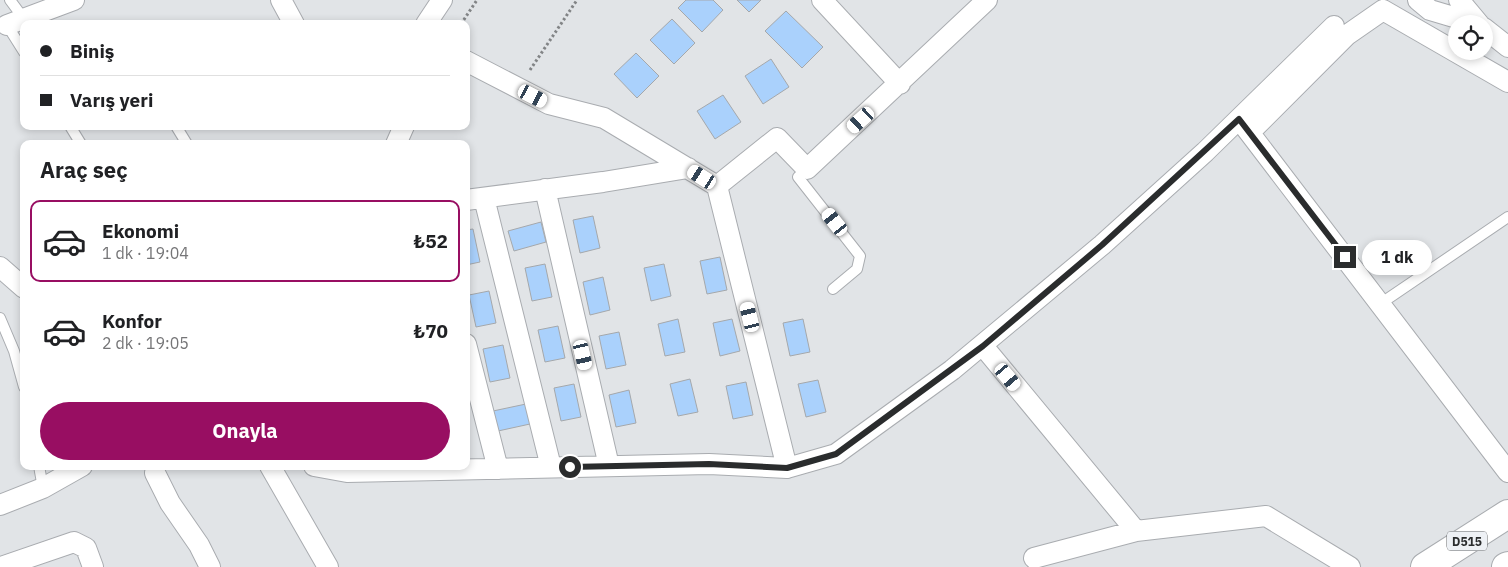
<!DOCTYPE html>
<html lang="tr">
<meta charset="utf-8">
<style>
body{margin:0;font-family:"IBM Plex Sans",sans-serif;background:#f2f2f2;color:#202124;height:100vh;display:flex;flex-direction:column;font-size:19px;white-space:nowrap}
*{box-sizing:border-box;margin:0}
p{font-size:16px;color:#757577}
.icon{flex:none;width:28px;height:28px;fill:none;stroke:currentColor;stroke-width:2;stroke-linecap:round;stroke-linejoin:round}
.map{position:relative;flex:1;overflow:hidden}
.side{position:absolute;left:20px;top:140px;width:450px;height:330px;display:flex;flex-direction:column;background:#fff;border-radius:10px;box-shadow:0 2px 8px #0003}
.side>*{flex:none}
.hud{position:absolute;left:20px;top:20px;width:450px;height:110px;border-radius:10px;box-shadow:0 2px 8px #0003;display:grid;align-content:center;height:110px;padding:0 20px;background:#fff}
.fabs{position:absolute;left:1448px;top:15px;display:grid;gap:10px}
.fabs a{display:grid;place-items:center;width:45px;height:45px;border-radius:50%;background:#fff;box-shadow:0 2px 8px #0003;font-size:25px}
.end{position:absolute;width:22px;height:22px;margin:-11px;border:6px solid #2a2c2d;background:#fff;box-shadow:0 0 0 2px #fff}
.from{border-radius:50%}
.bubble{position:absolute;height:35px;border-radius:18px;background:#fff;box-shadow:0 2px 8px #0003;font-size:16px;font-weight:700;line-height:35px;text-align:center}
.car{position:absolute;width:15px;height:30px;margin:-15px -8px;border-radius:6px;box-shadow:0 0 4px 1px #0007;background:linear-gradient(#fff 24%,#345 0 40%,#fff 0 76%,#345 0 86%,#fff 0)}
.hud b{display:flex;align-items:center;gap:18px;height:48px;font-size:19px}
.hud b+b{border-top:1px solid #e0e0e0}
.hud i{width:12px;height:12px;background:#202124}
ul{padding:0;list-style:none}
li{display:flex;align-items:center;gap:15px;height:82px;margin:0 10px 8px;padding:0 10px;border:2px solid transparent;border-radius:10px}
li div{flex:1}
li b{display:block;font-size:19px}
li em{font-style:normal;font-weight:700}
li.active{border-color:#980e62}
li>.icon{width:45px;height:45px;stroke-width:1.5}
h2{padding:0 20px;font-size:22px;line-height:60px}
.cta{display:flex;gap:10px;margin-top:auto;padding:10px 20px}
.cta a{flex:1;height:58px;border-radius:30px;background:#980e62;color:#fff;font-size:20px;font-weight:700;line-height:58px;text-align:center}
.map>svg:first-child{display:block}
.building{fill:#aad1fc;stroke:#a5a8ab}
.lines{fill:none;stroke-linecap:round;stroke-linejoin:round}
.service-casing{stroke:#a9acb0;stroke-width:12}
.minor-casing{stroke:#a9acb0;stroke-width:22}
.trunk-casing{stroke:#a9acb0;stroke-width:30}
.path{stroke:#828486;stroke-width:3;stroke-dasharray:2.5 2.5;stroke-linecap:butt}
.service{stroke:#fff;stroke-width:10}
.minor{stroke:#fff;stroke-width:20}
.trunk{stroke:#fff;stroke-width:28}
.route{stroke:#2a2c2d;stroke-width:6}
.labels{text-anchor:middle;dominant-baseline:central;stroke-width:4;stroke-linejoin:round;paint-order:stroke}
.shield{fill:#eef1f5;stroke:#656769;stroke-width:1}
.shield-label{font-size:12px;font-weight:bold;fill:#2a2c2d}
</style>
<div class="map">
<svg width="1508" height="567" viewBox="0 0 1508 567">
<rect width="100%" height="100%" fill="#e1e4e7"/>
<path class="building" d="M 686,0 L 713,0 L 723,10 L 702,32 L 678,8 Z
M 737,0 L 761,0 L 749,12 Z
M 786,11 L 823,47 L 802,68 L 765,31 Z
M 672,19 L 695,43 L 674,64 L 650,40 Z
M 636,53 L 659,76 L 637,98 L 614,74 Z
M 771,59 L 789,87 L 763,104 L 745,76 Z
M 723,95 L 741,122 L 715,139 L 697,111 Z
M 593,216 L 600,248 L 580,253 L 573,220 Z
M 541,222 L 546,242 L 514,251 L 508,231 Z
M 473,229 L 480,262 L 466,265 L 466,230 Z
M 720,257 L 727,290 L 707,294 L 700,261 Z
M 545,264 L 552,297 L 532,301 L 525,268 Z
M 664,264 L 671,296 L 651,301 L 644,268 Z
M 603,277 L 610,310 L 590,315 L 583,282 Z
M 489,291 L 496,323 L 476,327 L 469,295 Z
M 678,319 L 685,352 L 665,356 L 658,324 Z
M 732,319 L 740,351 L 720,356 L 713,323 Z
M 803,319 L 810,352 L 790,356 L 783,323 Z
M 558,326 L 565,358 L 545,362 L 538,330 Z
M 619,332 L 626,365 L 606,369 L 599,336 Z
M 503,345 L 510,378 L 490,382 L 483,349 Z
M 690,379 L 698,412 L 678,416 L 670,384 Z
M 818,380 L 826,412 L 806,417 L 798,384 Z
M 746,382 L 753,415 L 733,419 L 726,386 Z
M 574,384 L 581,417 L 561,421 L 554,388 Z
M 629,390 L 636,423 L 616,427 L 609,395 Z
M 526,404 L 530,424 L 498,431 L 493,411 Z"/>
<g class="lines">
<g class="service-casing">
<path id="service" d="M 10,0 L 24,19
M 7,25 L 24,52
M 70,126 L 81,144
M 176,126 L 187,144
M 807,169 L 798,177 L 860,256 L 857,269 L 833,289
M 1380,304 L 1508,217
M 0,318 L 14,351 L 24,387
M 39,466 L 43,488"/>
</g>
<g class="minor-casing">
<path id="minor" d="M 281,0 L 294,24
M 822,0 L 900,84
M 1418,0 L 1430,10 L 1477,24
M 1459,0 L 1479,24
M 426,24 L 442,0
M 7,25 L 74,0
M 1484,28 L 1508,47
M 466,61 L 549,104 L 604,118 L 717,186 L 777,138 L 807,169 L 987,0
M 1239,119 L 1508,472
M 1250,132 L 1347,35 L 1383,10 L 1508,82
M 396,144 L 404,126
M 717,186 L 787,468
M 545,189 L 609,466
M 484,198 L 551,467
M 466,200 L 603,182 L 688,168
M 0,267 L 24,288
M 466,344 L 498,469
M 983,346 L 1136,531
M 270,466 L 328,567
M 314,466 L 347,472 L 709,464 L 787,468 L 836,454 L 952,370 L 1102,245 L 1205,152 L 1334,26
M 155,473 L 170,503 L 199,545 L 210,567
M 0,505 L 43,488 L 82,466
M 1034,558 L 1136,531 L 1266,516 L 1350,567
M 1,567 L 74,542 L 86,548 L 93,567"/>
</g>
<g class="trunk-casing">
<path id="trunk" d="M 1425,567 L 1508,514
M 1506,567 L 1508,566"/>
</g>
<path class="path" d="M 461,24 L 477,0
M 530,70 L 577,0"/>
<use href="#service" class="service"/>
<use href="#minor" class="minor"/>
<use href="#trunk" class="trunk"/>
</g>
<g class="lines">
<path class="route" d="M 570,467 L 709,464 L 787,468 L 836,454 L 983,346 L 1102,245 L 1239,119 L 1345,257"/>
</g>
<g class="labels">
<rect class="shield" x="1447" y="531.5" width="40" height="19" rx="4"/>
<g class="shield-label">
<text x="1467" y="541">D515</text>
</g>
</g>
</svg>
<div class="fabs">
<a><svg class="icon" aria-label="locate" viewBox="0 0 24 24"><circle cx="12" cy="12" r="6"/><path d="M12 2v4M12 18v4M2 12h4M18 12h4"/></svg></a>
</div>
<i class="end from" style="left:570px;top:467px"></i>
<i class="end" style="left:1345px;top:257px"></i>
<div class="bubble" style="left:1362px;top:240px;width:70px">1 dk</div>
<i class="car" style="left:533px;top:96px;rotate:117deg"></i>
<i class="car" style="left:861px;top:120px;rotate:228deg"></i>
<i class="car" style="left:702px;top:177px;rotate:302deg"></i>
<i class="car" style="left:835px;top:222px;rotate:321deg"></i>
<i class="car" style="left:750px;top:317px;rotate:346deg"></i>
<i class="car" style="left:583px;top:355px;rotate:167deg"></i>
<i class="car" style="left:1008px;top:377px;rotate:140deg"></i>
<div class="hud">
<b><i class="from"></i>Biniş</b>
<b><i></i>Varış yeri</b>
</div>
<section class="side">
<h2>Araç seç</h2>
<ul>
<li class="active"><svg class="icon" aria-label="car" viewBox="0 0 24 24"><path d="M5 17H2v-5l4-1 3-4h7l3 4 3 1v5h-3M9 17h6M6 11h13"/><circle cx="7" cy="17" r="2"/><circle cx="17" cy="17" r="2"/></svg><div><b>Ekonomi</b><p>1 dk · 19:04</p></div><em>₺52</em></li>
<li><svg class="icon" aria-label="car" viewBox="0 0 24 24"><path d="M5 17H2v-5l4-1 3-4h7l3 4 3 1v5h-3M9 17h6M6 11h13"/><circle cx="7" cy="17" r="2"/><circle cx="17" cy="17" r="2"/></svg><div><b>Konfor</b><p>2 dk · 19:05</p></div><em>₺70</em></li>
</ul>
<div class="cta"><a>Onayla</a></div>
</section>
</div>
